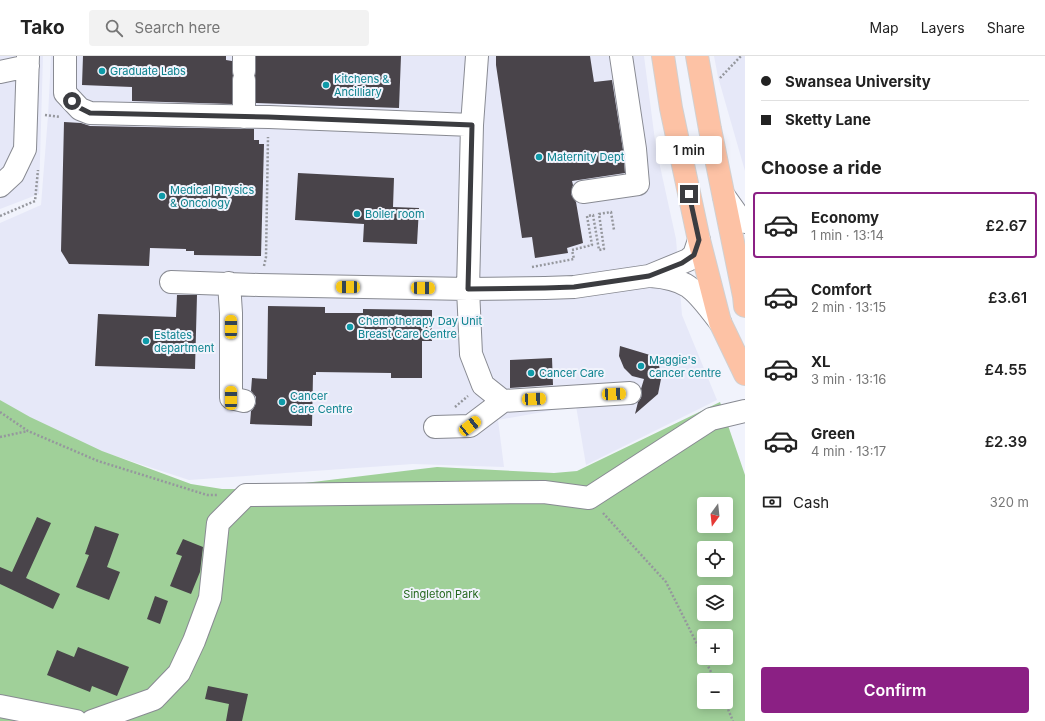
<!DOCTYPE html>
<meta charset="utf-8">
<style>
body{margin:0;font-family:Inter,sans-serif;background:#f2f2f2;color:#222;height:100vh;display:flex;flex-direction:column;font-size:15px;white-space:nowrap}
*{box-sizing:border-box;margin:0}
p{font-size:13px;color:#767676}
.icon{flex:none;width:22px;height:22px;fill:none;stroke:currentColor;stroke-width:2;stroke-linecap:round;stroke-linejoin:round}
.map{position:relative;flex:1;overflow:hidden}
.details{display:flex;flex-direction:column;background:#fff;width:300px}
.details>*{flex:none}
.top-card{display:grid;align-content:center;height:88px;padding:0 16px;background:#fff}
.needle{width:26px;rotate:195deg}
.fabs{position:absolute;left:697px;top:441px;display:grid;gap:8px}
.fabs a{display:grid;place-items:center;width:36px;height:36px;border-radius:4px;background:#fff;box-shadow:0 2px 10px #0003;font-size:20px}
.end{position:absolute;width:18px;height:18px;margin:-9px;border:5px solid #3b3c40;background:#fff;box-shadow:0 0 0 2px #fff}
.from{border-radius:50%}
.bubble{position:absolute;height:28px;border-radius:4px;background:#fff;box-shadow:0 2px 10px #0003;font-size:13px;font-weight:600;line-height:28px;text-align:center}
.car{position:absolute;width:12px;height:24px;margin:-12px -6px;border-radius:5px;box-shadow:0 0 3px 1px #0007;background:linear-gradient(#f5c518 24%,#345 0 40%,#f5c518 0 76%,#345 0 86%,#f5c518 0)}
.top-card b{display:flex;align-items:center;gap:14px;height:38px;font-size:15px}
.top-card b+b{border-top:1px solid #e0e0e0}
.top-card i{width:10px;height:10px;background:#222}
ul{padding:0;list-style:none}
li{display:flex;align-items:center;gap:12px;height:66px;margin:0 8px 6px;padding:0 8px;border:2px solid transparent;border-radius:4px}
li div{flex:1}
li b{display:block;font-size:15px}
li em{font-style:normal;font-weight:600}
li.on{border-color:#8b2084}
li>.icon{width:36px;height:36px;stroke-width:1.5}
h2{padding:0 16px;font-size:18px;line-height:48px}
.pay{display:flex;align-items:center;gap:10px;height:44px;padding:0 16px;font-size:15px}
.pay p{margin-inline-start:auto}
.action{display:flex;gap:8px;margin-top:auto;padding:8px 16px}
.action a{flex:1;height:46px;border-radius:4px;background:#8b2084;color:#fff;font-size:16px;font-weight:600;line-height:46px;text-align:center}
header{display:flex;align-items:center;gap:24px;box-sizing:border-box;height:56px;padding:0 20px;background:#fff;border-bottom:1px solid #e0e0e0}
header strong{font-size:19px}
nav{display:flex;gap:22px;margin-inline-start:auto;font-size:14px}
.search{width:280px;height:36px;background:#f2f2f2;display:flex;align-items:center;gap:10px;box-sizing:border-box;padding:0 14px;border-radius:4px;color:#767676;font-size:15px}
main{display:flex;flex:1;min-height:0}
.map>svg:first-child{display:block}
.built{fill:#e6e8f8}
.green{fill:#a0d099;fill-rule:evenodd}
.building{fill:#49444a}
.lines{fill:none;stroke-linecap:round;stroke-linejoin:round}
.minor-casing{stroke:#888a92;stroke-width:24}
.major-casing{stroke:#d0d0d1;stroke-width:24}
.path{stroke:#95979d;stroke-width:2.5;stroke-dasharray:2 2;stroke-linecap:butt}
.minor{stroke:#fff;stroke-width:22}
.major{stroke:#fdc2a5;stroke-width:22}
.route{stroke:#3b3c40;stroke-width:5}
.culture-dot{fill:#0f9aa8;stroke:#f1f3fc;stroke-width:1.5}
.labels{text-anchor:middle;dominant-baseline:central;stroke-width:4;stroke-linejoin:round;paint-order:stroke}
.culture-label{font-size:11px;fill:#0d838f;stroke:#f1f3fc;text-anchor:start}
.park-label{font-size:11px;fill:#24671d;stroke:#f1f3fc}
</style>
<header>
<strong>Tako</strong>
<div class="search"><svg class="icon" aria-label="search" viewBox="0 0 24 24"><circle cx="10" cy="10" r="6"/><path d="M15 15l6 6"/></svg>Search here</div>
<nav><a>Map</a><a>Layers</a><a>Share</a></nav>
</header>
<main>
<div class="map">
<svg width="745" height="665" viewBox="0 0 745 665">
<rect width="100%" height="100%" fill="#f1f3fc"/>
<path class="built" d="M 0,0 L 43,0 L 39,138 L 0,153 Z
M 51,0 L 644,0 L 656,92 L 676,183 L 682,259 L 717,344 L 586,409 L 576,350 L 498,364 L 504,411 L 413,408 L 189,424 L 103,396 L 29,363 L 0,344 L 0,167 L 41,149 L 48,60 Z
M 714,0 L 745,0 L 745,115 L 718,21 Z"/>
<path class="green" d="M 0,344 L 30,361 L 102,395 L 191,428 L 222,433 L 255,433 L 437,411 L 554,417 L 577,415 L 720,346 L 745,419 L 745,665 L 0,665 ZM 704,448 L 726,448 L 726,470 L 704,470 ZM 704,492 L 726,492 L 726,514 L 704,514 ZM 704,536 L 726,536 L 726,558 L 704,558 ZM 704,580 L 726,580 L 726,602 L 704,602 ZM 704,624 L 726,624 L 726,646 L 704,646 Z"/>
<path class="building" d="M 83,0 L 226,0 L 226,4 L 232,5 L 233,20 L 232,48 L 132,45 L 132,31 L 82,29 Z
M 256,0 L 401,0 L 399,52 L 256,47 L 255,20 Z
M 496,0 L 590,0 L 594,26 L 612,24 L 623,94 L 625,117 L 572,125 L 573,129 L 571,138 L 576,146 L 583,187 L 567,192 L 568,197 L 535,202 L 532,181 L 522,182 L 496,9 Z
M 64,66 L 81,67 L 90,70 L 254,73 L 254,84 L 259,84 L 259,88 L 264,88 L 261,200 L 194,199 L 194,195 L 186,195 L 186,193 L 150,192 L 149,210 L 69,208 L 61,195 Z
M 298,117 L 394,122 L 393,151 L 419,152 L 417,188 L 363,186 L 364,168 L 295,164 Z
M 177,239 L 197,239 L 195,313 L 95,310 L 98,258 L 176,261 Z
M 268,250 L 325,251 L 325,257 L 363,257 L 363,253 L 432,254 L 432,285 L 422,285 L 422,322 L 391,322 L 391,317 L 316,316 L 316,319 L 313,319 L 312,370 L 250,368 L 251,355 L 253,353 L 256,347 L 256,341 L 251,335 L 252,322 L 267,323 Z
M 620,290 L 650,299 L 659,309 L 661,323 L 658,338 L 635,358 L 638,346 L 641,342 L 642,337 L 641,333 L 644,323 L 632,320 L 624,312 L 619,300 Z
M 552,302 L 553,329 L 510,332 L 510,304 Z
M 37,461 L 51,467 L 26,522 L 60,538 L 53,553 L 0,528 L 0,511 L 12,516 Z
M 95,470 L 119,478 L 107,511 L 120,516 L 109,544 L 76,531 L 89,499 L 85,498 Z
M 183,483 L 203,491 L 200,516 L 191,538 L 170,530 L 182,500 L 176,498 Z
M 155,540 L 168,545 L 160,568 L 147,563 Z
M 78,591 L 129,611 L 117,640 L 92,630 L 90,636 L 47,619 L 57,594 L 74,601 Z
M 208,630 L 248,638 L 242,665 L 226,665 L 229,648 L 205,643 Z"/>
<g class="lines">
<g class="minor-casing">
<path id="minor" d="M 65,0 L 65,37 L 80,53 L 90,57 L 269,61 L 472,69
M 477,0 L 472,69 L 468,233 L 471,298 L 483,329 L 503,345 L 630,337
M 244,15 L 244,0
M 0,16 L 28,10
M 244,61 L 244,24
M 0,130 L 13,118 L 25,93 L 28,0
M 583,136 L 638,128 L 635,93 L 621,0
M 724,140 L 739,161 L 745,166
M 651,220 C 691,223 696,236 720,266
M 171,226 L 259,229 L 468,233 L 545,232 L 574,231 L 649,220 L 688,204 L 694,199 L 699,184
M 229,227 L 231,257 L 231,342 L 244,345
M 435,371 L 470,370 L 503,345
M 0,650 L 76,665
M 92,665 L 154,643 L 179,617 L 194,585 L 210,542 L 218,467 L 246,439 L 544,436 L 589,442 L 711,363 L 745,355"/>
</g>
<g class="major-casing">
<path id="major" d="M 663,0 L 671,52 L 699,184 L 720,266 L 745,318
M 697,0 L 710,73 L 744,240 L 745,250"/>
</g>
<path class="path" d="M 720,22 L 741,0
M 45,59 L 60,61
M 0,160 L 35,145 L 38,114
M 264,210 L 266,201 L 268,81
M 532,211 L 574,203 L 572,194 L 592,189 L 587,160 L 593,159 L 599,194 L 604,193 L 599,158 L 611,156 L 614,174
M 455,351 L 468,340
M 0,356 L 28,375 L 98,405 L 207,439 L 218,439
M 0,381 L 28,375
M 603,457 L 666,526 L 715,624
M 725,646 L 733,665"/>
<use href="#minor" class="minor"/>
<use href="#major" class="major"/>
</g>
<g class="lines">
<path class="route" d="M 72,45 L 80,52 L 90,57 L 268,61 L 472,69 L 468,233 L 545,232 L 574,231 L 649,220 L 682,207 L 694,199 L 699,184 L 689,138"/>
</g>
<g class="culture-dot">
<circle cx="102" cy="15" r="4"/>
<circle cx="326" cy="29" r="4"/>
<circle cx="539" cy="101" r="4"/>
<circle cx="162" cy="140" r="4"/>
<circle cx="357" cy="158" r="4"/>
<circle cx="350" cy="271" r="4"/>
<circle cx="146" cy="285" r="4"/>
<circle cx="641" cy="310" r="4"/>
<circle cx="531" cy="317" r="4"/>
<circle cx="282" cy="346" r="4"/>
</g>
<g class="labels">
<g class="culture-label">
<text x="110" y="15">Graduate Labs</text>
<text x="334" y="23">Kitchens &amp;<tspan x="334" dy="13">Ancilliary</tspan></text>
<text x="547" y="101">Maternity Dept</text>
<text x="170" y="134">Medical Physics<tspan x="170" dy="13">&amp; Oncology</tspan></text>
<text x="365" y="158">Boiler room</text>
<text x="358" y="265">Chemotherapy Day Unit<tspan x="358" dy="13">Breast Care Centre</tspan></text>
<text x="154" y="279">Estates<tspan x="154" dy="13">department</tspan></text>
<text x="649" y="304">Maggie's<tspan x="649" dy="13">cancer centre</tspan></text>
<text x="539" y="317">Cancer Care</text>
<text x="290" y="340">Cancer<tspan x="290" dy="13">Care Centre</tspan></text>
</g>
<g class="park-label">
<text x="441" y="538">Singleton Park</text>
</g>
</g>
</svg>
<div class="fabs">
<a><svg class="needle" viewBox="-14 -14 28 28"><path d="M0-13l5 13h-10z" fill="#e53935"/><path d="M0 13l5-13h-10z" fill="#767676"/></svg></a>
<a><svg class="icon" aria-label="locate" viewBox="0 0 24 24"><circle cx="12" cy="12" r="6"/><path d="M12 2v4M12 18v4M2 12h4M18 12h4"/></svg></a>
<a><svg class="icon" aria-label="layers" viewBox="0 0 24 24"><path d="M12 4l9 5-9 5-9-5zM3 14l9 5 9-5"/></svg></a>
<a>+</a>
<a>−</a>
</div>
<i class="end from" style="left:72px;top:45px"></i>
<i class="end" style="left:689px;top:138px"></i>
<div class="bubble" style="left:656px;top:80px;width:66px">1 min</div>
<i class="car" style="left:348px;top:231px;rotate:271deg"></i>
<i class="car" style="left:423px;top:232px;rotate:91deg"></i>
<i class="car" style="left:231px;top:271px;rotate:0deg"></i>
<i class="car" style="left:614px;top:338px;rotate:87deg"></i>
<i class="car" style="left:231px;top:342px;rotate:0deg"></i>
<i class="car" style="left:534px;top:343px;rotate:87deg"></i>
<i class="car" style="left:470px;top:370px;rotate:52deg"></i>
</div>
<section class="details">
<div class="top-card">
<b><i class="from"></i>Swansea University</b>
<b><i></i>Sketty Lane</b>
</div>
<h2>Choose a ride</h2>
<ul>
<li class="on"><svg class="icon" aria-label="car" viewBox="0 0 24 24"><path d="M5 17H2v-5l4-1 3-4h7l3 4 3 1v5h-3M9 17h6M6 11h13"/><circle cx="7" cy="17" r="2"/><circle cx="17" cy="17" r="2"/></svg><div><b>Economy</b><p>1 min · 13:14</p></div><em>£2.67</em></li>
<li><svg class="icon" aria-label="car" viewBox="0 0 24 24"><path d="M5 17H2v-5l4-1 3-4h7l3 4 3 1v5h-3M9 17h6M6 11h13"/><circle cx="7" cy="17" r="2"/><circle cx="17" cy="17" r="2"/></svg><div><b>Comfort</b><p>2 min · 13:15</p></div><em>£3.61</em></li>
<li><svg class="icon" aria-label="car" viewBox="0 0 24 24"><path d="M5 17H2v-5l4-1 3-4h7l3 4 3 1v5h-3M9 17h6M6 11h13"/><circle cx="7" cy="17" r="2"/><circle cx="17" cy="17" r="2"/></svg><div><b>XL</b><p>3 min · 13:16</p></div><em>£4.55</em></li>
<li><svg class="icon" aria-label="car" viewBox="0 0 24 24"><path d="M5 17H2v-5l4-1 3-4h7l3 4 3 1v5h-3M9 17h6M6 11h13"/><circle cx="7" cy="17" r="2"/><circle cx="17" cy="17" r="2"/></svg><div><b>Green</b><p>4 min · 13:17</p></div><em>£2.39</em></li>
</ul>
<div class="pay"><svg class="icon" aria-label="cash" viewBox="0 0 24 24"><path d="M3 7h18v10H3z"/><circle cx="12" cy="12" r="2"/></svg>Cash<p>320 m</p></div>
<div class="action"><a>Confirm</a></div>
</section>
</main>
